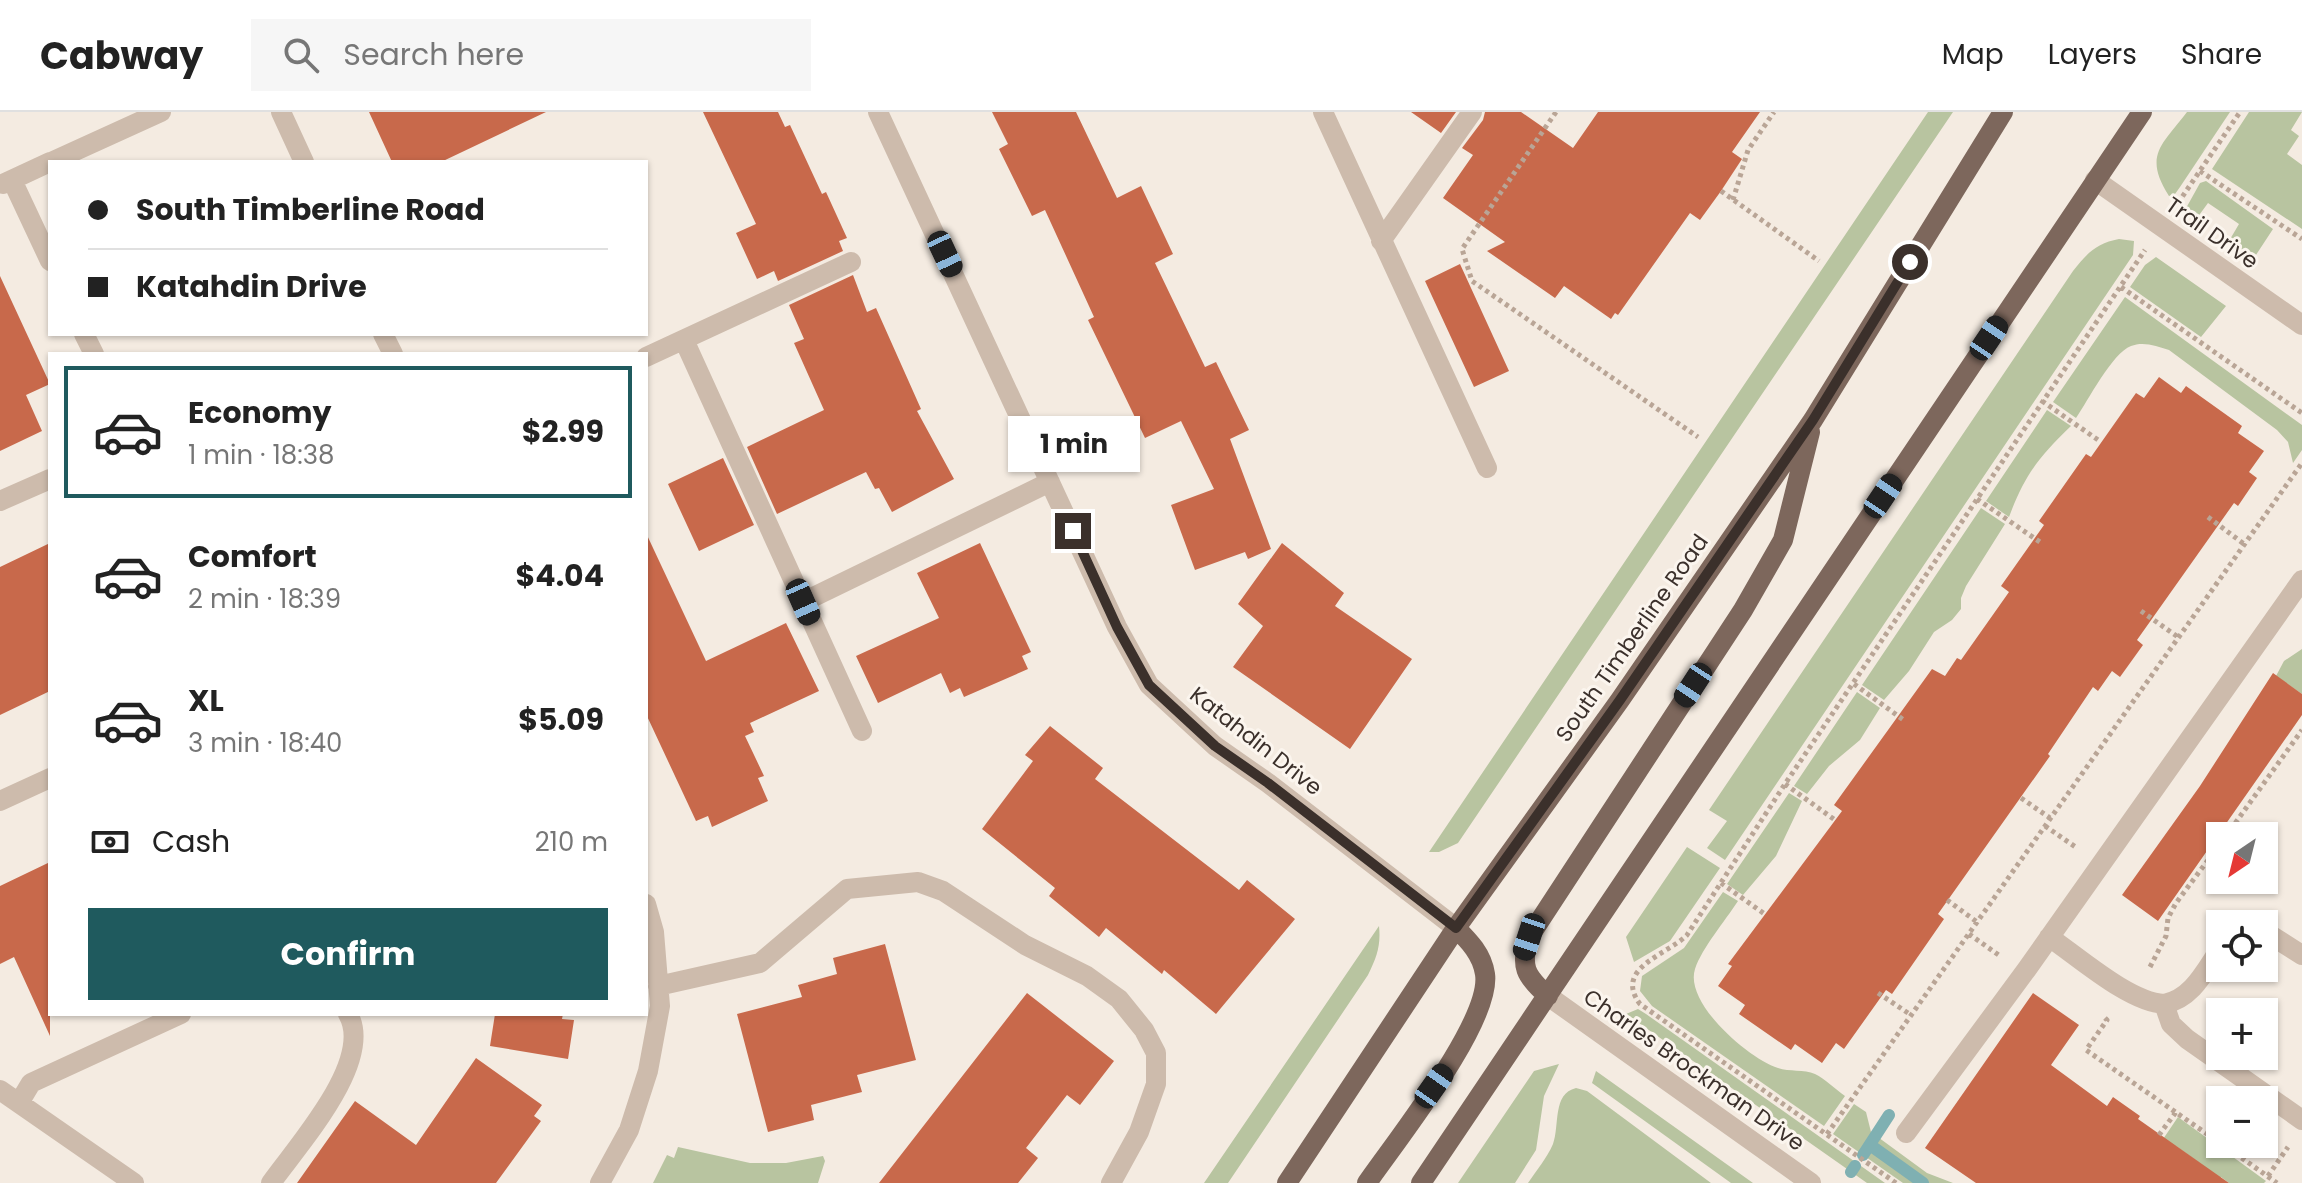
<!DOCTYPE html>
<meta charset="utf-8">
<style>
body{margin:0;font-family:Poppins,sans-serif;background:#f6f6f6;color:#222;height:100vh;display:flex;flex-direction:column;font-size:30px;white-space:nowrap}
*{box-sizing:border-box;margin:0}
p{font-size:26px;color:#767676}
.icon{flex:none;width:44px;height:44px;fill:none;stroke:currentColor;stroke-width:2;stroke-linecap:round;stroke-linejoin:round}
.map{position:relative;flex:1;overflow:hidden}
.drawer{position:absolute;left:48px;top:240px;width:600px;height:664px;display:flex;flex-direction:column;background:#fff;border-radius:0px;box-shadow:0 2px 6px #0004}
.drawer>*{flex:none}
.top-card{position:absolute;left:48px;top:48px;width:600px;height:176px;border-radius:0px;box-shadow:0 2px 6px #0004;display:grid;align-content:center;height:176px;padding:0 40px;background:#fff}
.needle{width:52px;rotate:215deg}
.buttons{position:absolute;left:2206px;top:710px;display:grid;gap:16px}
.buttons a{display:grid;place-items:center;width:72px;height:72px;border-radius:0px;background:#fff;box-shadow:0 2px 6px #0004;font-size:40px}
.end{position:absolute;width:36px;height:36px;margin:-18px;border:10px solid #3b302b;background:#fff;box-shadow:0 0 0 4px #fff}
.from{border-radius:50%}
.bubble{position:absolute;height:56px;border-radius:0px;background:#fff;box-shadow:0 2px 6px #0004;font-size:26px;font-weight:700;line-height:56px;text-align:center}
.car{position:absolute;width:24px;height:48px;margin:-24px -12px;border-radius:10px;box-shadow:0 0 6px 2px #0007;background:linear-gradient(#222 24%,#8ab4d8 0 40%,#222 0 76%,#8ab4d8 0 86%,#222 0)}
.top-card b{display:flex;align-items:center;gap:28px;height:76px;font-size:30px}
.top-card b+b{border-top:2px solid #e0e0e0}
.top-card i{width:20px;height:20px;background:#222}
ul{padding:14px 0 0;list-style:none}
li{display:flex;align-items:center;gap:24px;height:132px;margin:0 16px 12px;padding:0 24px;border:4px solid transparent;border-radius:0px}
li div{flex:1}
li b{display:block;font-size:30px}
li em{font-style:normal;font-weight:700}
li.on{border-color:#1f5a5e}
li>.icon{width:72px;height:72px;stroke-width:1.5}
.pay{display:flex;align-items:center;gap:20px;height:88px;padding:0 40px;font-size:30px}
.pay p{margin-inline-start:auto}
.primary-button{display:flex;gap:16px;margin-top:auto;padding:16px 40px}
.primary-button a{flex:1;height:92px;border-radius:0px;background:#1f5a5e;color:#fff;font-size:32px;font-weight:700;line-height:92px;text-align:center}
header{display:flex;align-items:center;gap:48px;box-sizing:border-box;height:112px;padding:0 40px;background:#fff;border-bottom:2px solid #e0e0e0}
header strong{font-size:38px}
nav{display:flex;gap:44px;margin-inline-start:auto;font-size:28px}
.search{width:560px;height:72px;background:#f6f6f6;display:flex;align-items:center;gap:20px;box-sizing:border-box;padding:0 28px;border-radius:0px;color:#767676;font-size:30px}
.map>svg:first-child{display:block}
.green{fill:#b8c4a0}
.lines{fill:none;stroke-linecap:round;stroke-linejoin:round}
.stream{stroke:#7fb0b2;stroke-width:12}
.building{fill:#c8694b}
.path{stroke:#b9a596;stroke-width:5;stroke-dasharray:4 4;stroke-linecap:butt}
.minor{stroke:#cdbbac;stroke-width:20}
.major{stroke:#7d675c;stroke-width:20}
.route{stroke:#3b302b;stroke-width:10}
.labels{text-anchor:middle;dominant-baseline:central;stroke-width:6;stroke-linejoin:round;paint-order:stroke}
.street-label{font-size:22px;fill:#3b302b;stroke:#fbf5ee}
</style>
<header>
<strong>Cabway</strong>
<div class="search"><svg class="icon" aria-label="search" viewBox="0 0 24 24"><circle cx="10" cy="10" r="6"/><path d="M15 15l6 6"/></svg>Search here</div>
<nav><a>Map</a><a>Layers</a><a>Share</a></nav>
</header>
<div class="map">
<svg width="2302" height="1071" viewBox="0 0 2302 1071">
<rect width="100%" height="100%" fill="#f4ebe1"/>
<path class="green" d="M 1928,0 L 1953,0 L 1458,731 L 1439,740 L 1429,740 Z
M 2187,0 L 2230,0 L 2180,75 L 2175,82 L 2169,84 C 2143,43 2162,33 2187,0 Z
M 2249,0 L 2302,0 L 2291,18 L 2299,24 L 2287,42 L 2302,53 L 2302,117 L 2212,57 Z
M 2206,69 L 2273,117 L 2254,146 L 2229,129 L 2239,112 L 2208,91 L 2197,106 L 2185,98 L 2200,71 Z
M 2119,127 L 2134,129 L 2133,143 L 1725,748 L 1707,736 L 1727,709 L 1709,698 L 2073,159 C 2087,141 2097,131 2119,127 Z
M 2156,145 L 2226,194 L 2201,225 L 2130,175 L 2145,153 Z
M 2125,185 L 2302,313 L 2302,338 L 2293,351 L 2288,330 L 2277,318 L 2169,238 C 2157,234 2143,229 2131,234 C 2112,241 2088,289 2076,306 L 2053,290 Z
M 2047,298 L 2071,314 C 2039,345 2025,362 2009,405 L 1986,389 Z
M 1981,396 L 2005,412 L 1966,474 L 1961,486 L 1961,497 L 1952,508 L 1934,520 L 1909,559 L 1884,588 L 1862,573 Z
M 2302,537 L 2302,582 L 2276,564 L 2284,549 Z
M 1857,580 L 1880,596 L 1860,628 L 1829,654 L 1807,682 L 1794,674 Z
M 1789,681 L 1802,689 L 1776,744 L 1743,783 L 1727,772 Z
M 1687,735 L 1720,756 L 1670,829 L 1634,850 L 1626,825 Z
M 1723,780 L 1738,789 C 1725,809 1702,836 1695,857 C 1684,891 1749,947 1778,956 C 1789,960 1804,957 1815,962 C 1825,967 1835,977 1845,984 L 1824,1014 L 1652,894 L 1640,879 L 1642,864 L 1684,836 Z
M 1379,814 C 1381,833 1377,845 1368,863 L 1228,1071 L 1204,1071 Z
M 1638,897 L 1646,902 L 1885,1071 L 1867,1071 L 1626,902 Z
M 1559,952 L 1544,984 L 1536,1038 L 1515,1071 L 1458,1071 L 1534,959 Z
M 1596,959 L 1753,1071 L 1731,1071 L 1592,971 Z
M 1576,976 L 1587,979 L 1711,1071 L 1528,1071 C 1536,1059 1547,1046 1553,1032 C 1560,1013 1552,982 1576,976 Z
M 1854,992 L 1866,1000 L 1871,1020 L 1927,1061 L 1953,1071 L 1903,1071 L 1833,1022 Z
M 2178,1005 L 2266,1069 L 2264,1071 L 2229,1071 L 2221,1065 L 2217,1071 L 2201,1052 L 2176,1034 L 2157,1036 Z
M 678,1035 L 750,1051 L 786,1051 L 823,1044 L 825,1049 L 818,1071 L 653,1071 L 667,1043 L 674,1046 Z"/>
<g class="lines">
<path class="stream" d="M 1870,1033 L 1923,1071
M 1863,1043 L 1889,1003
M 1851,1060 L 1855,1054"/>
</g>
<path class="building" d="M 369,0 L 546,0 L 441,50 L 392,50 Z
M 703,0 L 778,0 L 785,15 L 790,13 L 822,82 L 826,80 L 847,126 L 839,129 L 843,139 L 778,169 L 774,159 L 757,167 L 736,121 L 756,112 Z
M 992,0 L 1076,0 L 1117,86 L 1141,74 L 1173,142 L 1155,151 L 1205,255 L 1216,250 L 1249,318 L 1230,327 L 1271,437 L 1248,447 L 1245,440 L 1195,458 L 1171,393 L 1214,377 L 1181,309 L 1145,326 L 1088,208 L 1094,205 L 1045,98 L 1032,104 L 999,37 L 1008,32 Z
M 1411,0 L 1456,0 L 1441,21 Z
M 1485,0 L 1521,0 L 1573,36 L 1598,0 L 1760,0 L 1732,40 L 1742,47 L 1721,79 L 1700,108 L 1690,101 L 1618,203 L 1615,201 L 1611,207 L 1564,174 L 1555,186 L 1487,139 L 1505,130 L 1443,86 L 1473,43 L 1462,36 L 1483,8 Z
M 1460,152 L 1509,259 L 1474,275 L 1425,169 Z
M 853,163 L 867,200 L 876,196 L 921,297 L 917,299 L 954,367 L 892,400 L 879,376 L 875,377 L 866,360 L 777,402 L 747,335 L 824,298 L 794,231 L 804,227 L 789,193 Z
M 0,164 L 50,272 L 26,283 L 42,319 L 0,339 Z
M 2159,265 L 2181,281 L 2186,274 L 2242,314 L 2238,321 L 2264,339 L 2249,360 L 2257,366 L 2238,394 L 2234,391 L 2137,528 L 2143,533 L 2120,565 L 2112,559 L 2098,579 L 2093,575 L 2048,642 L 2050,644 L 1938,802 L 1944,807 L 1892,882 L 1886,878 L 1844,937 L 1836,931 L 1822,951 L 1795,932 L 1791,938 L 1739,902 L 1745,893 L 1718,874 L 1732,854 L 1728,852 L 1842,699 L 1834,693 L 1932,557 L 1945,564 L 1957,546 L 1961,548 L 2009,480 L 2001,474 L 2044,413 L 2039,409 L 2086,342 L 2091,345 L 2136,281 L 2144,286 Z
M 723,346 L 754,413 L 699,439 L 668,372 Z
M 646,421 L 706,549 L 786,511 L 819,579 L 750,611 L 754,620 L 745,624 L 764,664 L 758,666 L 768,689 L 712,715 L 708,704 L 696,709 L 646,602 Z
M 50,431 L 50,579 L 0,603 L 0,455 Z
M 980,431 L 1031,540 L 1022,544 L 1028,557 L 964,585 L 960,576 L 950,581 L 941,561 L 878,591 L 856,544 L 939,506 L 917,461 Z
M 1282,431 L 1344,481 L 1335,494 L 1412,547 L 1350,637 L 1233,555 L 1263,514 L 1238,492 Z
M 2273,561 L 2302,582 L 2302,603 L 2158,809 L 2122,783 L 2200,674 Z
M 1050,614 L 1103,656 L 1095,667 L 1239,778 L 1247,768 L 1295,807 L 1216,902 L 1164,858 L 1162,862 L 1106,816 L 1099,825 L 1049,784 L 1055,776 L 982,717 L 1033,649 L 1025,643 Z
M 50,750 L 50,924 L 14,845 L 0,852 L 0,774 Z
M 885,832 L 916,948 L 857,963 L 862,980 L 811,993 L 814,1008 L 768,1020 L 737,902 L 802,885 L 798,873 L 837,862 L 833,846 Z
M 1027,881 L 1114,949 L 1080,993 L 1067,983 L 1026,1036 L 1038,1046 L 1018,1071 L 879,1071 Z
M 2033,881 L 2079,913 L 2051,953 L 2107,994 L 2113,985 L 2140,1004 L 2138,1007 L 2229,1071 L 1976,1071 L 1925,1036 Z
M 495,902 L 563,902 L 562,907 L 574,908 L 568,947 L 490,934 Z
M 476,946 L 542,993 L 534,1004 L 541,1009 L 496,1071 L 297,1071 L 355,989 L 416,1033 Z"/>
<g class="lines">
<path class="path" d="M 1556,0 L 1462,137 L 1472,169 L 1698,325
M 2200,59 L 2302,127
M 1721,79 L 1819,149
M 1733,88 L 1748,38 L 1774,0
M 2178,91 L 2240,0
M 2121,175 L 2302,301
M 2042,289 L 2101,330
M 1977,387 L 2040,430
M 2208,405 L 2244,432
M 2141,499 L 2178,525
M 1854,572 L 1905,609
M 1785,672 L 1835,708
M 2021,686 L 2050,706
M 2045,714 L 2077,736
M 2226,724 L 2302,618
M 1721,771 L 1766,803
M 1947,788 L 1977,810
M 1969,822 L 2000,844
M 2150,855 L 2166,824 L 2168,806 L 2176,791 L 2220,732
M 1878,881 L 1911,903
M 2105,906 L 2107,908 L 2086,938 L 2220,1031
M 1827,1022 L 2302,351
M 2159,1023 L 2176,1000
M 2222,1032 L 2277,1071
M 2268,1064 L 2288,1035
M 1896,1071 L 1640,892 C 1613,856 1667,843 1687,823 L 1785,672 L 2145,138"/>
<path class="minor" d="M 281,0 L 304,50
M 878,0 L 1117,515 L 1149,573 L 1215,634 L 1268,671 L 1456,816
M 1323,0 L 1487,356
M 51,50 L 161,0
M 12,68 L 50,149
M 2095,68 L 2302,213
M 3,72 L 50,50
M 1381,129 L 1472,0
M 84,222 L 94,242
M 383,222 L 393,242
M 684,228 L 862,619
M 646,245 L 851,150
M 0,389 L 50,367
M 803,490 L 1050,370
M 0,689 L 50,666
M 2264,819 L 2302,843
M 2049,825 C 2080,846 2129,890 2164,892 L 2171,912 L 2187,927 L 2302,1008
M 658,874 L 760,851 L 847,777 L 918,770 L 943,779 L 1025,833 L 1087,864 L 1119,887 L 1144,918 L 1156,941 L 1156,972 L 1139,1020 L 1111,1071
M 1548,884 L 1811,1071
M 2164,892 C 2192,887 2205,859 2220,837
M 0,978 L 134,1071
M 19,991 L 31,971 L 181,902
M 1906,1021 L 2027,857 L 2302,468
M 271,1071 C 297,1034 375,949 348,902
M 600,1071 L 629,1018 L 648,959 L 660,894 L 654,820 L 646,792"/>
<path class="major" d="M 1548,884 C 1525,864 1520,854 1529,825 L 1743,498 L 1783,428 L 1810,320
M 1287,1071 L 1456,816 L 1620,588 L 1813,308 L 2003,0
M 1367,1071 C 1396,1029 1492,909 1485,862 C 1482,842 1469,829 1456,816
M 1421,1071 L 2142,0"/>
</g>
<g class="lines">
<path class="route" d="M 1073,419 L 1117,515 L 1149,573 L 1215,634 L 1268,671 L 1456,816 L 1620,588 L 1813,308 L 1910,150"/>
</g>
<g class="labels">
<g class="street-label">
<text transform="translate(2212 121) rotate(35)">Trail Drive</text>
<text transform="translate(1632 526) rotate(-55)">South Timberline Road</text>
<text transform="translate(1256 629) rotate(38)">Katahdin Drive</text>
<text transform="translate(1694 958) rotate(35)">Charles Brockman Drive</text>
</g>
</g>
</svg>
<div class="buttons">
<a><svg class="needle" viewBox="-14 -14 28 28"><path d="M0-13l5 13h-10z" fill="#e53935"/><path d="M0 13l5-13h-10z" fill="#767676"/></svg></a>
<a><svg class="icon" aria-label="locate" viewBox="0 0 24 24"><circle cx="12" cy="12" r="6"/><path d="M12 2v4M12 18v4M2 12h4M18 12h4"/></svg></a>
<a>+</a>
<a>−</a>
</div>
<i class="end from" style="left:1910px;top:150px"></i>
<i class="end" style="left:1073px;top:419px"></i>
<div class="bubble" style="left:1008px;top:304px;width:132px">1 min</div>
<i class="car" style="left:945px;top:142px;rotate:155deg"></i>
<i class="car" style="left:1989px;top:226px;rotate:34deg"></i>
<i class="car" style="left:1883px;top:384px;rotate:34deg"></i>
<i class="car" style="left:803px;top:490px;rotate:156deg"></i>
<i class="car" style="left:1693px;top:573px;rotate:213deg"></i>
<i class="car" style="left:1529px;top:825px;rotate:198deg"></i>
<i class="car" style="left:1434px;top:974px;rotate:35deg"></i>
<div class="top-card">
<b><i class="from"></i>South Timberline Road</b>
<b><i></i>Katahdin Drive</b>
</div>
<section class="drawer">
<ul>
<li class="on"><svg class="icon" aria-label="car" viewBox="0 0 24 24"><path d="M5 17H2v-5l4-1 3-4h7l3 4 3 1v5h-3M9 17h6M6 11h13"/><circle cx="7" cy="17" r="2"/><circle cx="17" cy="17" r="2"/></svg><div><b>Economy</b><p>1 min · 18:38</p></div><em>$2.99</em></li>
<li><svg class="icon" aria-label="car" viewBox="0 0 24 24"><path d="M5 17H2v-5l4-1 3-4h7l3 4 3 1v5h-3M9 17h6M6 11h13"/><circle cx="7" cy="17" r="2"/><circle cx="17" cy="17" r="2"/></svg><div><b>Comfort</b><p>2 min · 18:39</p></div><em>$4.04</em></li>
<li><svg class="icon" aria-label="car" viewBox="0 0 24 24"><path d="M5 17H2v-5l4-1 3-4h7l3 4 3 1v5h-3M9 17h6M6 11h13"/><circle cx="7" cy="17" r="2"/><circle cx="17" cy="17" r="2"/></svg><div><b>XL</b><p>3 min · 18:40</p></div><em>$5.09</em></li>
</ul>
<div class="pay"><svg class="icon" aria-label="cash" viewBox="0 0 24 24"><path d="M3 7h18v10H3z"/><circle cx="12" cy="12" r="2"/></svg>Cash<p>210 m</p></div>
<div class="primary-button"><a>Confirm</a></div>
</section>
</div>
